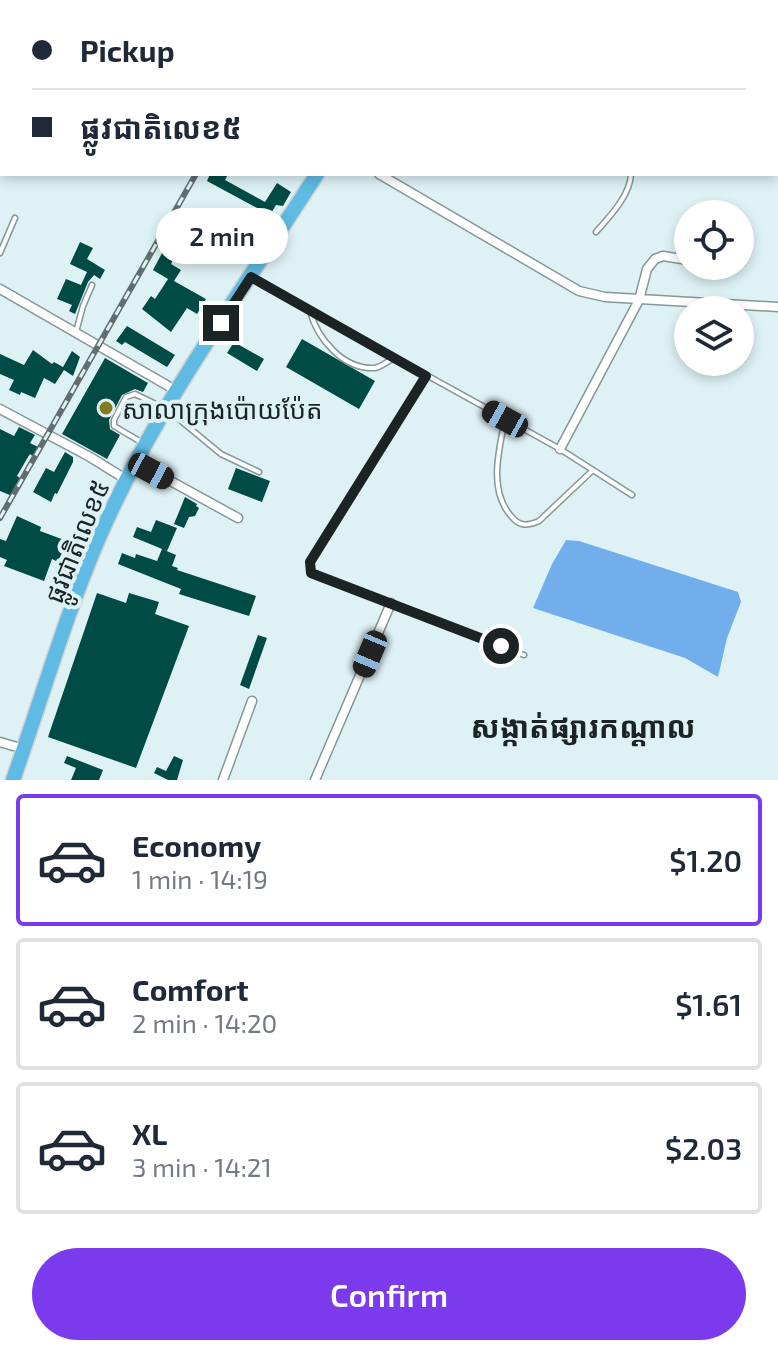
<!DOCTYPE html>
<meta charset="utf-8">
<style>
body{margin:0;font-family:"Exo 2","Noto Sans Khmer",sans-serif;background:#f2f2f3;color:#1f2937;height:100vh;display:flex;flex-direction:column;font-size:30px;white-space:nowrap}
*{box-sizing:border-box;margin:0}
p{font-size:26px;color:#747a83}
.icon{flex:none;width:44px;height:44px;fill:none;stroke:currentColor;stroke-width:2;stroke-linecap:round;stroke-linejoin:round}
.map{position:relative;height:780px;overflow:hidden}
.panel{display:flex;flex-direction:column;background:#fff;flex:1}
.panel>*{flex:none}
.hud{position:absolute;left:0px;top:0px;width:778px;height:176px;box-shadow:0 4px 12px #0003;display:grid;align-content:center;height:176px;padding:0 32px;background:#fff}
.fabs{position:absolute;left:674px;top:200px;display:grid;gap:16px}
.fabs a{display:grid;place-items:center;width:80px;height:80px;border-radius:50%;background:#fff;box-shadow:0 4px 12px #0003;font-size:40px}
.end{position:absolute;width:36px;height:36px;margin:-18px;border:10px solid #1c2324;background:#fff;box-shadow:0 0 0 4px #fff}
.from{border-radius:50%}
.bubble{position:absolute;height:56px;border-radius:28px;background:#fff;box-shadow:0 4px 12px #0003;font-size:26px;font-weight:600;line-height:56px;text-align:center}
.car{position:absolute;width:24px;height:48px;margin:-24px -12px;border-radius:10px;box-shadow:0 0 6px 2px #0007;background:linear-gradient(#222 24%,#8ab4d8 0 40%,#222 0 76%,#8ab4d8 0 86%,#222 0)}
.hud b{display:flex;align-items:center;gap:28px;height:76px;font-size:30px}
.hud b+b{border-top:2px solid #e0e1e3}
.hud i{width:20px;height:20px;background:#1f2937}
ul{padding:14px 0 0;list-style:none}
li{display:flex;align-items:center;gap:24px;height:132px;margin:0 16px 12px;padding:0 16px;border:4px solid #e0e1e3;border-radius:8px}
li div{flex:1}
li b{display:block;font-size:30px}
li em{font-style:normal;font-weight:600}
li.on{border-color:#7c3aed}
li>.icon{width:72px;height:72px;stroke-width:1.5}
.primary-button{display:flex;gap:16px;margin-top:auto;padding:16px 32px}
.primary-button a{flex:1;height:92px;border-radius:48px;background:#7c3aed;color:#fff;font-size:32px;font-weight:600;line-height:92px;text-align:center}
.map>svg:first-child{display:block}
.water{fill:#72aeeb}
.building{fill:#004b46}
.lines{fill:none;stroke-linecap:round;stroke-linejoin:round}
.lane-casing{stroke:#84979a;stroke-width:7}
.street-casing{stroke:#84979a;stroke-width:11}
.highway-casing{stroke:#cdcfcf;stroke-width:17}
.lane{stroke:#fff;stroke-width:4}
.street{stroke:#fff;stroke-width:8}
.highway{stroke:#5fbbe3;stroke-width:14}
.rail-casing{stroke:#616d6f;stroke-width:6}
.rail{stroke:#def2f6;stroke-width:3;stroke-dasharray:9;stroke-linecap:butt}
.route{stroke:#1c2324;stroke-width:10}
.poi-dot{fill:#827b21;stroke:#def2f6;stroke-width:3}
.labels{text-anchor:middle;dominant-baseline:central;stroke-width:8;stroke-linejoin:round;paint-order:stroke}
.poi-label{font-size:26px;fill:#1c2324;stroke:#def2f6;text-anchor:start}
.street-label{font-size:26px;fill:#1c2324;stroke:#def2f6}
.quarter-label{font-size:30px;font-weight:bold;fill:#1c2324;stroke:#def2f6}
</style>
<div class="map">
<svg width="778" height="780" viewBox="0 0 778 780">
<rect width="100%" height="100%" fill="#def2f6"/>
<path class="water" d="M 566,540 L 579,541 L 738,592 L 741,602 L 727,638 L 718,677 L 685,658 L 533,608 L 552,564 Z"/>
<path class="building" d="M 210,174 L 228,174 L 225,180 L 265,202 L 277,183 L 291,192 L 283,206 L 276,205 L 270,215 L 207,181 Z
M 175,229 L 186,236 L 171,264 L 181,270 L 174,281 L 206,299 L 197,314 L 187,308 L 171,332 L 142,309 L 151,296 L 155,299 L 168,279 L 153,270 Z
M 80,242 L 93,248 L 87,259 L 105,270 L 100,279 L 94,275 L 88,282 L 75,314 L 69,311 L 72,305 L 57,299 L 66,279 L 81,285 L 87,272 L 70,264 Z
M 127,326 L 175,355 L 167,367 L 125,342 L 122,345 L 116,341 Z
M 302,339 L 375,381 L 359,409 L 286,367 Z
M 234,342 L 264,359 L 257,371 L 227,353 Z
M 33,350 L 52,364 L 54,362 L 63,367 L 72,351 L 80,357 L 73,376 L 64,370 L 55,384 L 44,378 L 35,398 L 21,392 L 20,395 L 9,390 L 14,380 L 0,374 L 0,354 L 24,365 Z
M 105,358 L 148,383 L 143,392 L 135,389 L 122,395 L 109,420 L 110,429 L 120,435 L 107,459 L 62,434 Z
M 19,427 L 35,435 L 30,443 L 38,447 L 33,456 L 30,454 L 28,457 L 17,476 L 20,478 L 12,496 L 0,491 L 0,429 L 14,436 Z
M 65,452 L 73,457 L 73,462 L 57,494 L 55,493 L 51,502 L 33,492 L 46,468 L 54,472 Z
M 236,468 L 270,481 L 262,502 L 228,489 Z
M 185,497 L 197,504 L 196,506 L 199,508 L 195,516 L 189,517 L 184,528 L 174,524 Z
M 17,516 L 41,527 L 40,531 L 67,541 L 58,562 L 52,559 L 44,581 L 4,566 L 7,560 L 0,557 L 0,539 L 6,541 Z
M 156,520 L 177,528 L 167,551 L 133,537 L 137,527 L 151,532 Z
M 162,549 L 176,555 L 172,566 L 178,568 L 177,570 L 256,596 L 249,616 L 179,594 L 181,589 L 118,564 L 122,553 L 135,558 L 136,554 L 157,561 Z
M 97,593 L 126,603 L 129,593 L 159,602 L 155,614 L 189,626 L 136,768 L 48,737 Z
M 258,635 L 267,638 L 249,689 L 240,685 Z
M 67,756 L 103,770 L 99,780 L 71,780 L 76,768 L 64,763 Z
M 174,756 L 183,760 L 177,780 L 168,780 L 154,773 L 157,767 L 166,771 Z"/>
<g class="lines">
<g class="lane-casing">
<path id="lane" d="M 559,0 L 563,2
M 596,232 C 610,216 630,196 631,174
M 0,253 L 15,218
M 253,279 L 560,449 L 632,495
M 310,311 C 317,338 343,370 375,368 C 381,367 387,362 392,359
M 76,332 L 83,306 L 92,285
M 426,376 L 310,562 L 311,573 L 524,655
M 169,411 L 221,454 L 259,472
M 505,419 C 499,450 488,490 511,516 C 520,527 527,526 539,521 L 593,470
M 141,442 L 114,426 L 114,420 L 126,397 L 135,394 L 162,407"/>
</g>
<g class="street-casing">
<path id="street" d="M 13,2 L 13,0
M 186,2 L 187,0
M 0,58 L 2,49
M 379,174 L 579,291 L 605,297 L 778,307
M 0,289 L 177,391
M 0,409 L 90,457 L 127,480
M 560,449 L 639,300 L 647,269 L 655,259 L 663,256 L 688,260
M 136,462 L 238,518
M 0,742 L 24,749
M 223,780 L 252,701
M 315,780 L 391,603"/>
</g>
<g class="highway-casing">
<path id="highway" d="M 421,2 L 422,0
M 13,780 C 42,698 66,613 101,533 C 157,406 242,291 317,174"/>
</g>
<use href="#lane" class="lane"/>
<use href="#street" class="street"/>
<use href="#highway" class="highway"/>
<g class="rail-casing">
<path id="rail" d="M 295,2 L 296,0
M 0,518 L 196,174"/>
</g>
<use href="#rail" class="rail"/>
</g>
<g class="lines">
<path class="route" d="M 221,323 L 251,277 L 426,376 L 310,562 L 311,573 L 501,646"/>
</g>
<circle class="poi-dot" cx="106" cy="408" r="8"/>
<g class="labels">
<g class="poi-label">
<text x="122" y="408">សាលាក្រុងប៉ោយប៉ែត</text>
</g>
<g class="street-label">
<text transform="translate(76 541) rotate(-68)">ផ្លូវជាតិលេខ៥</text>
</g>
<g class="quarter-label">
<text x="583" y="726">សង្កាត់ផ្សារកណ្ដាល</text>
</g>
</g>
</svg>
<div class="fabs">
<a><svg class="icon" aria-label="locate" viewBox="0 0 24 24"><circle cx="12" cy="12" r="6"/><path d="M12 2v4M12 18v4M2 12h4M18 12h4"/></svg></a>
<a><svg class="icon" aria-label="layers" viewBox="0 0 24 24"><path d="M12 4l9 5-9 5-9-5zM3 14l9 5 9-5"/></svg></a>
</div>
<i class="end from" style="left:501px;top:646px"></i>
<i class="end" style="left:221px;top:323px"></i>
<div class="bubble" style="left:156px;top:208px;width:132px">2 min</div>
<i class="car" style="left:505px;top:419px;rotate:299deg"></i>
<i class="car" style="left:151px;top:471px;rotate:118deg"></i>
<i class="car" style="left:370px;top:654px;rotate:203deg"></i>
<div class="hud">
<b><i class="from"></i>Pickup</b>
<b><i></i>ផ្លូវជាតិលេខ៥</b>
</div>
</div>
<section class="panel">
<ul>
<li class="on"><svg class="icon" aria-label="car" viewBox="0 0 24 24"><path d="M5 17H2v-5l4-1 3-4h7l3 4 3 1v5h-3M9 17h6M6 11h13"/><circle cx="7" cy="17" r="2"/><circle cx="17" cy="17" r="2"/></svg><div><b>Economy</b><p>1 min · 14:19</p></div><em>$1.20</em></li>
<li><svg class="icon" aria-label="car" viewBox="0 0 24 24"><path d="M5 17H2v-5l4-1 3-4h7l3 4 3 1v5h-3M9 17h6M6 11h13"/><circle cx="7" cy="17" r="2"/><circle cx="17" cy="17" r="2"/></svg><div><b>Comfort</b><p>2 min · 14:20</p></div><em>$1.61</em></li>
<li><svg class="icon" aria-label="car" viewBox="0 0 24 24"><path d="M5 17H2v-5l4-1 3-4h7l3 4 3 1v5h-3M9 17h6M6 11h13"/><circle cx="7" cy="17" r="2"/><circle cx="17" cy="17" r="2"/></svg><div><b>XL</b><p>3 min · 14:21</p></div><em>$2.03</em></li>
</ul>
<div class="primary-button"><a>Confirm</a></div>
</section>
